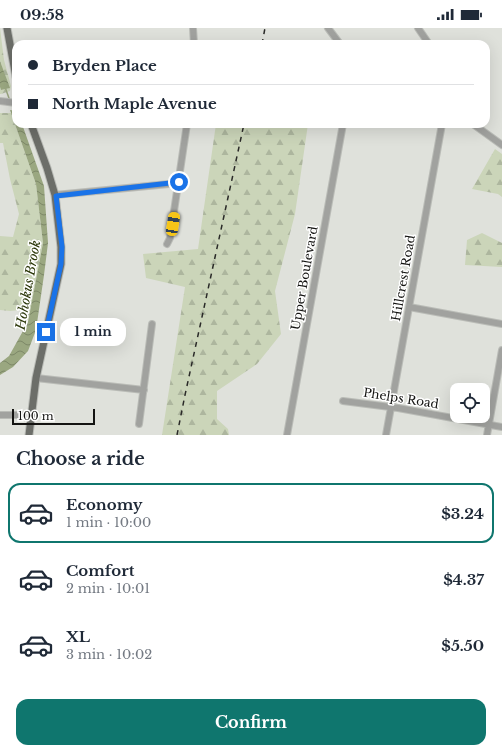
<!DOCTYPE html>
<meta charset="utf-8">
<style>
body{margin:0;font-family:"Libre Baskerville",serif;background:#f6f6f7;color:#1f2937;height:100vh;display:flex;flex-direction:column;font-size:15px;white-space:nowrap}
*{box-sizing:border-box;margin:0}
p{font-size:13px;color:#747a83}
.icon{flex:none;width:22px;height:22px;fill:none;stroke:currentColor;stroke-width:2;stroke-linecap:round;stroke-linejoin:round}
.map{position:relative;height:407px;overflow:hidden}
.details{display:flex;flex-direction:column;background:#fff;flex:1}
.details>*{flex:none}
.hud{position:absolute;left:12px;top:12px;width:478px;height:88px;border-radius:12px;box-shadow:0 4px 16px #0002;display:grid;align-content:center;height:88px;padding:0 16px;background:#fff}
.buttons{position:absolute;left:450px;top:355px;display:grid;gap:8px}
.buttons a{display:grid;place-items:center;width:40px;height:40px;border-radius:8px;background:#fff;box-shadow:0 4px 16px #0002;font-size:20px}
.scale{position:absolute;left:12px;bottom:10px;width:83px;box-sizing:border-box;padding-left:4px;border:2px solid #141412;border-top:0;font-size:11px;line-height:14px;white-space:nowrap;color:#141412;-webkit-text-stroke:3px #fff;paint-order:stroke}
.end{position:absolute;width:18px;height:18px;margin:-9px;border:5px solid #1a73e8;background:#fff;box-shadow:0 0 0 2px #fff}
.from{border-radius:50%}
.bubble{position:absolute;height:28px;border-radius:12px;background:#fff;box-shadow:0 4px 16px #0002;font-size:13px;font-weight:800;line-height:28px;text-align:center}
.car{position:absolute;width:12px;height:24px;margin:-12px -6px;border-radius:5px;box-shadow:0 0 3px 1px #0007;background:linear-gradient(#f5c518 24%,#345 0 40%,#f5c518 0 76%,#345 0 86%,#f5c518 0)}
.hud b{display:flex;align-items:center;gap:14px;height:38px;font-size:15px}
.hud b+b{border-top:1px solid #e0e1e3}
.hud i{width:10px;height:10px;background:#1f2937}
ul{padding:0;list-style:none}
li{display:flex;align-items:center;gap:12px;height:60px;margin:0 8px 6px;padding:0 8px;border:2px solid transparent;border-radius:12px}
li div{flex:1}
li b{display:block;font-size:15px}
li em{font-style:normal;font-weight:800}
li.on{border-color:#0f766e}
li>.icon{width:36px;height:36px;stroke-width:1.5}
h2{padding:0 16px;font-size:18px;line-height:48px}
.cta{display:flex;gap:8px;margin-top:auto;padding:8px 16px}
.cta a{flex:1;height:46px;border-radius:12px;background:#0f766e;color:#fff;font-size:16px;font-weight:800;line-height:46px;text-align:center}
.status{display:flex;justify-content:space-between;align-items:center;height:28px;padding:0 20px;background:#fff;direction:ltr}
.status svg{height:11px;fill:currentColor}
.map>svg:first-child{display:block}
.forest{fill:url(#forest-firs)}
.water{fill:url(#water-waves)}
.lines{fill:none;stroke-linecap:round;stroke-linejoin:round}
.stream{stroke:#9aa780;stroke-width:1.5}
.minor-casing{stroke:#babcb7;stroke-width:8}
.major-casing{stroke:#babcb7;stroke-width:9}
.minor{stroke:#a1a29f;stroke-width:6}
.major{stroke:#6c6e69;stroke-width:7}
.rail{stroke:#2a2a28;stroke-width:1.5;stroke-dasharray:5 5;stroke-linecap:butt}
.route{stroke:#1a73e8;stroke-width:5}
.labels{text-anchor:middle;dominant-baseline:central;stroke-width:3;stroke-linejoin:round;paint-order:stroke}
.street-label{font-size:12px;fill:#141412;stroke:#fff}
.water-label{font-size:13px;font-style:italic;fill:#2c380a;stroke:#fff}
</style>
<div class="status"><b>09:58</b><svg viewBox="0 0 49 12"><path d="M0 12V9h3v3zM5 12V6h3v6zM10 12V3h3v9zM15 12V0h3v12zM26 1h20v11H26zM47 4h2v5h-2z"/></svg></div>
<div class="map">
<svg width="502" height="407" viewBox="0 0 502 407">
<defs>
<pattern id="forest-firs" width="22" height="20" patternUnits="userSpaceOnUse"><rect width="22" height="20" fill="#cbd5b9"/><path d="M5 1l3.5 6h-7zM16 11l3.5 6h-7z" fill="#adb69e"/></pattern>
<pattern id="water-waves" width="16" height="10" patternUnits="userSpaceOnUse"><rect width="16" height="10" fill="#9aa780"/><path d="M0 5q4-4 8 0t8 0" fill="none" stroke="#7c8767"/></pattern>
</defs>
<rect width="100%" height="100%" fill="#dfe1db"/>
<path class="forest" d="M 0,0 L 4,32 L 11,58 L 10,63 L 1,66 L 0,66 L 0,59 L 1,62 L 9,60 L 0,33 Z
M 0,85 L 11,85 L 36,156 L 43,215 L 28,294 L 21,282 L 10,283 L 0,282 L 0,208 L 13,209 L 19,186 L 10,151 L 3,115 L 0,115 Z
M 216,96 L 308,96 L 295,186 L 275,263 L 281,306 L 257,336 L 217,363 L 217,391 L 228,401 L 229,407 L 162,407 L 185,259 L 146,250 L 143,226 L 198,221 Z
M 495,121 L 502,126 L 502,169 L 498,166 L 472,161 Z
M 482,205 L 502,215 L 502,239 L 465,237 L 467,212 Z"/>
<path class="water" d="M 0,33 L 10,60 L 1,62 L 0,59 Z
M 10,82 L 16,83 L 16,96 L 22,96 L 44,158 L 48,215 L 44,247 L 36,302 L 28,323 L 13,339 L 0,347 L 0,335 L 9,328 L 28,294 L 43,215 L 36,156 Z"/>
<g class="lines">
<path class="stream" d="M 5,59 L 10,73"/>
<g class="minor-casing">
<path id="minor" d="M 193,0 L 194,16
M 328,0 L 340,16
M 418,0 L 429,16
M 0,73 L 16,75
M 473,96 L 502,117
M 55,167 L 179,155
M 167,216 L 170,210 L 187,96
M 409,279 L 502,296
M 36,350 L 144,362
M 343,373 L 398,380 L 502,399
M 0,387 L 31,387
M 139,396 L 152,296
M 287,407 L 343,96
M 386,407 L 442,96
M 487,407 L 502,322"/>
</g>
<g class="major-casing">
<path id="major" d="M 7,0 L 16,49
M 29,407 L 36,350 L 61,236 L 61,219 L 55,167 L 47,140 L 31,96"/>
</g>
<use href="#minor" class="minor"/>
<use href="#major" class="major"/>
<path class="rail" d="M 262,16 L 265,0
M 177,407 L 185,367 L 244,96"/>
</g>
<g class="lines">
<path class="route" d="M 46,304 L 61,236 L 62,219 L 56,168 L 179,154"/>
</g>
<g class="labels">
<g class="street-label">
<text transform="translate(304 250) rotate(-80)">Upper Boulevard</text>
<text transform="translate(403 250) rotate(-80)">Hillcrest Road</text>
<text transform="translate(401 370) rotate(9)">Phelps Road</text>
</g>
<g class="water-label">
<text transform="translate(28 257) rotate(-80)">Hohokus Brook</text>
</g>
</g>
</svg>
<div class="buttons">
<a><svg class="icon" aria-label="locate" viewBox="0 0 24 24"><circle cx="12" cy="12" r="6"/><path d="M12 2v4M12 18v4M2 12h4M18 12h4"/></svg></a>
</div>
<div class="scale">100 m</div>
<i class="end from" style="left:179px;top:154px"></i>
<i class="end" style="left:46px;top:304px"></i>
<div class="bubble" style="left:60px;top:290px;width:66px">1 min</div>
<i class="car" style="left:173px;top:196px;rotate:9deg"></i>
<div class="hud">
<b><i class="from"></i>Bryden Place</b>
<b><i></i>North Maple Avenue</b>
</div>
</div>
<section class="details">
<h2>Choose a ride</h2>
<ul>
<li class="on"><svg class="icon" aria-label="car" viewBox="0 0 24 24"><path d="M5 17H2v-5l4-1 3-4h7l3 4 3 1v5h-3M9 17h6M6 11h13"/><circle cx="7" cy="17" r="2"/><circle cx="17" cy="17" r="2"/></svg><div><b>Economy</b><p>1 min · 10:00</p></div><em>$3.24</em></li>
<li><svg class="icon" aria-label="car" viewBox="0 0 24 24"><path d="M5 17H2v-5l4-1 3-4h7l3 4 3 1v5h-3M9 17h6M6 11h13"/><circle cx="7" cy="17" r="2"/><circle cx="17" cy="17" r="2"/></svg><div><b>Comfort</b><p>2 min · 10:01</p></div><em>$4.37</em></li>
<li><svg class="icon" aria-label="car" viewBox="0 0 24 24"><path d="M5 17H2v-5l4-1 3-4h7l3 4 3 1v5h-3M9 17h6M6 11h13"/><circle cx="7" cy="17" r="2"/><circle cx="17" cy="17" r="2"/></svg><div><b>XL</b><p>3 min · 10:02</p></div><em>$5.50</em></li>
</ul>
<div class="cta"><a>Confirm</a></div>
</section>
